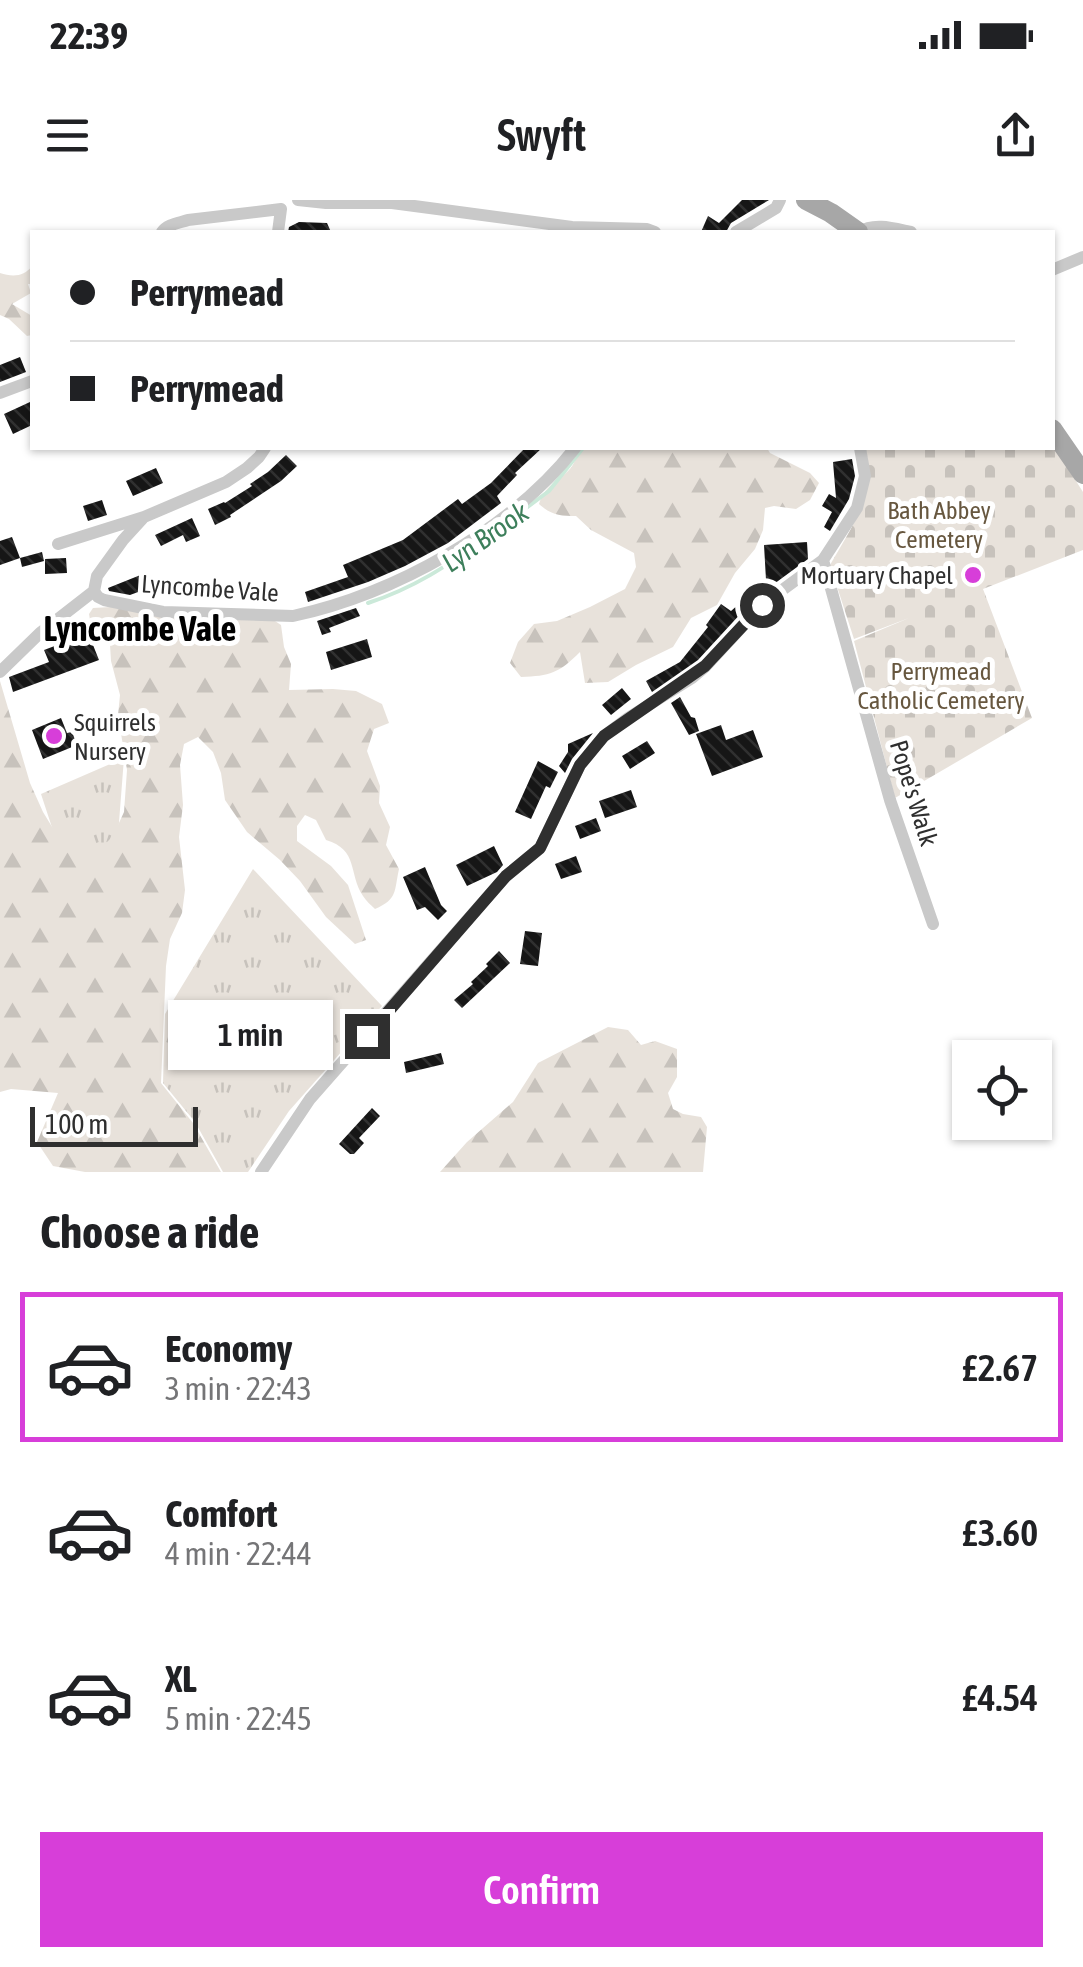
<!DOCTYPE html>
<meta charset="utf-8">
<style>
body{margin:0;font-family:"Asap Condensed",sans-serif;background:#f2f2f2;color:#202124;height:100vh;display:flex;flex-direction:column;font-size:38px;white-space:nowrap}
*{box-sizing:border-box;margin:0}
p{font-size:32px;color:#757577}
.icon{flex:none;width:55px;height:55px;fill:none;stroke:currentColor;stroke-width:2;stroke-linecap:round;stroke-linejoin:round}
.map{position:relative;height:972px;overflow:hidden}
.drawer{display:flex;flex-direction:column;background:#fff;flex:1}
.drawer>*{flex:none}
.top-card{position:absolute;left:30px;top:30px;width:1025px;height:220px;border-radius:0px;box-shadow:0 2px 8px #0004;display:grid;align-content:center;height:220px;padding:0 40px;background:#fff}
.tools{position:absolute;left:952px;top:840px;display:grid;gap:20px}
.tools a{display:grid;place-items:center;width:100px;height:100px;border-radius:0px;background:#fff;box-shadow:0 2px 8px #0004;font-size:50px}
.scale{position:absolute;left:30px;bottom:25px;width:168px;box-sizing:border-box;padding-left:10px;border:5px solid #2f2f2f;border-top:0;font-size:28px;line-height:35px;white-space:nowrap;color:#2f2f2f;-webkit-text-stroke:8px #fff;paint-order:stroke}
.end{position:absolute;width:45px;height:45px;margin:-22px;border:12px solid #2f2f2f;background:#fff;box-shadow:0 0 0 5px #fff}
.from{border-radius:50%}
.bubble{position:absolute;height:70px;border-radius:0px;background:#fff;box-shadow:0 2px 8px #0004;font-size:32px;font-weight:600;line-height:70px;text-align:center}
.top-card b{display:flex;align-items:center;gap:35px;height:95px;font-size:38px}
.top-card b+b{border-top:2px solid #e0e0e0}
.top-card i{width:25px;height:25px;background:#202124}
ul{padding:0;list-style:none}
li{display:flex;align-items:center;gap:30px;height:150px;margin:0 20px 15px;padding:0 20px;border:5px solid transparent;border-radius:0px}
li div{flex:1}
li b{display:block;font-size:38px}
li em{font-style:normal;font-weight:600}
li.current{border-color:#d73ed9}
li>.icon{width:90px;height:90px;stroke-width:1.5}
h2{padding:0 40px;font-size:45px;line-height:120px}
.action{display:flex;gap:20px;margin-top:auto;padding:20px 40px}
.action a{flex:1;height:115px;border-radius:0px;background:#d73ed9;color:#fff;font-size:40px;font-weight:600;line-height:115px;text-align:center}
.status{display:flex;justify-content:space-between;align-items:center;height:70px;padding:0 50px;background:#fff;direction:ltr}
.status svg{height:28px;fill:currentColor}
header{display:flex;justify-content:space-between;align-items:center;height:130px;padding:0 40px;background:#fff;font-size:45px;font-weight:600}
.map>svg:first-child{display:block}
.grass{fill:url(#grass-tufts)}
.forest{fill:url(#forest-firs)}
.cemetery{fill:url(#cemetery-stones)}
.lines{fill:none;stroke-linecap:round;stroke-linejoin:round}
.stream{stroke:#cbe9d9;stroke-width:4}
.building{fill:url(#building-back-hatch)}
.minor{stroke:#c9c9c9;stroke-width:12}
.primary{stroke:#a7a7a7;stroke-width:20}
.route{stroke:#2f2f2f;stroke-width:12}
.poi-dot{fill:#d73ed9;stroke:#fff;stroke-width:4}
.labels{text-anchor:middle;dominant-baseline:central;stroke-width:10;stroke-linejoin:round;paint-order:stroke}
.park-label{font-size:25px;fill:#67573f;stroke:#fff}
.poi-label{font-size:25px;fill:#2f2f2f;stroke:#fff;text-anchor:end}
.street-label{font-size:25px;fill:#2f2f2f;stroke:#fff}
.water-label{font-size:28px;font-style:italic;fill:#3d7f5b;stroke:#fff}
.district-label{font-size:35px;font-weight:bold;fill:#000;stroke:#fff}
</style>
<div class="status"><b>22:39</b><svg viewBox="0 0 49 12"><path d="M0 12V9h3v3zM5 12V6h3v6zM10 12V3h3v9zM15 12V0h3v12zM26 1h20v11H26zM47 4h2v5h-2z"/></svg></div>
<header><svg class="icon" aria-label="menu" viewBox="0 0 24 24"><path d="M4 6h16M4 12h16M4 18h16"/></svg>Swyft<svg class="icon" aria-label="share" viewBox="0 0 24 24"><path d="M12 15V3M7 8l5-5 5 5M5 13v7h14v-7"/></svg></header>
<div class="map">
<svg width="1083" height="972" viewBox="0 0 1083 972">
<defs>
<pattern id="grass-tufts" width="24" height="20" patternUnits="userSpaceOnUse" patternTransform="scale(2.5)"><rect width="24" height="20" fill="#e8e2db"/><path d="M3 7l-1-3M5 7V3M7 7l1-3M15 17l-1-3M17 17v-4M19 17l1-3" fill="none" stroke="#c7c2bc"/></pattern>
<pattern id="forest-firs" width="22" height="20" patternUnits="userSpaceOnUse" patternTransform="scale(2.5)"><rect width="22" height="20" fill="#e8e2db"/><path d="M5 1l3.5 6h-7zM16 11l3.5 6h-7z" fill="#c7c2bc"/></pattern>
<pattern id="cemetery-stones" width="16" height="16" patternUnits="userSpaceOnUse" patternTransform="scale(2.5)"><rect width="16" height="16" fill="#e8e2db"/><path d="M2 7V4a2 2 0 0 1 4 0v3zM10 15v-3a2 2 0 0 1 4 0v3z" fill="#c7c2bc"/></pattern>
<pattern id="building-back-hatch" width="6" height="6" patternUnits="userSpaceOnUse" patternTransform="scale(2.5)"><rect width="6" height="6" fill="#161616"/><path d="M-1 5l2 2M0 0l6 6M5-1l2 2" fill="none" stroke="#303030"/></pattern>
</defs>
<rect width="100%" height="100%" fill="#fff"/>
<path class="grass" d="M 124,558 L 117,648 L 64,664 L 41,594 Z
M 253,669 L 382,806 L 289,911 L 248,972 L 223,972 L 195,922 L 163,883 L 165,814 Z"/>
<path class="forest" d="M 32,66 L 32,84 L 28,84 L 31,93 L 12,104 L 32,116 L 32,135 L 27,136 L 9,119 L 0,115 L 0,73 C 12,77 24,77 32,66 Z
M 581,248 L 767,248 L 770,253 L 810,273 L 819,283 L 810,300 L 796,309 L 774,306 L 765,308 L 763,330 L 755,349 L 735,373 L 717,405 L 691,418 L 673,447 L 636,465 L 608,482 L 585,483 L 580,452 C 559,473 550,476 521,477 L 510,463 L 518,442 L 534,424 L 557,421 L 590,407 L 625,389 L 636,367 L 634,353 L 591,330 L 576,316 C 560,316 551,315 539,304 C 545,286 555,283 568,271 C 574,266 577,255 581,248 Z
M 111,407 L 269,417 L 281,425 L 284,447 L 291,464 L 289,490 L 333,489 L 356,491 L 382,504 L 389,523 L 374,529 L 367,551 L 380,586 L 379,603 L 390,627 L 386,645 L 399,669 C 394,691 398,699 375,709 C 371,705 366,701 363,696 C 348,673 359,650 326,640 L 316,620 L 305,615 L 297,626 L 297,641 L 331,666 L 348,685 L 366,740 L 355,744 L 326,717 L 300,681 L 280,660 L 247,632 L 225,600 L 221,573 L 213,552 L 198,537 L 184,544 L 180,565 L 183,605 L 179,637 L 185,690 L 182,713 L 170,739 L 166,766 L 161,883 L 193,923 L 221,972 L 85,972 L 53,966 L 37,942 L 58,893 L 11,889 L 0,892 L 0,481 L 30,583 L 43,612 L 68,653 L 80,656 L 100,649 L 113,636 L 124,612 L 127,570 L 118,515 L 120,495 L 111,461 L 109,429 L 90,420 L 89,414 L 93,408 Z
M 608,827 L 628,830 L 641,845 L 655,841 L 677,849 L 677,877 L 668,893 L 673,909 L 683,914 L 701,917 L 707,927 L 703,972 L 440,972 L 467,942 L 513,902 L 538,863 Z"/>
<path class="cemetery" d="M 1053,245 L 1083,292 L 1083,350 L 983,389 L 1032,518 L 895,598 L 854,441 L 909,418 L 854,439 L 830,365 C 851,328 878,292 865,248 L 1052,248 Z"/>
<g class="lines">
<path class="stream" d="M 506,323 L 549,291 L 583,248
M 368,403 C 414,388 447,366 486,338"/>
</g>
<path class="building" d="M 742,0 L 769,0 L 731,23 L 726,32 L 701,32 L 708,16 L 719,23 Z
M 299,22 L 327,23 L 331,32 L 288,32 L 289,27 Z
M 20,157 L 26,172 L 0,182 L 0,165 Z
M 30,202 L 32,208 L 32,225 L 13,234 L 4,214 Z
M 525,248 L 542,248 L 515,273 L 517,275 L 497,296 L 501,303 L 448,343 L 405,366 L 368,382 L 308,402 L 305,392 L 348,377 L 343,365 L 403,340 L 458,299 L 462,304 L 491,283 Z
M 286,255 L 297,266 L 281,281 L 230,315 L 231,317 L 215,325 L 208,309 L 224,302 L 225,303 L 252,286 L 250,284 L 268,272 Z
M 852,259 L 855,276 L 849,299 L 830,331 L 824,327 L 832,312 L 822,306 L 829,294 L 836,298 L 833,262 Z
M 156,268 L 163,283 L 133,296 L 126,281 Z
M 102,300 L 107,315 L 88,321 L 83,306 Z
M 192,318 L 200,336 L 186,342 L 183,335 L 161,346 L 155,335 Z
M 12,337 L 20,358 L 42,352 L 44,361 L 22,367 L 20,358 L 0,365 L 0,341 Z
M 807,342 L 808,359 L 755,398 L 698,460 L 652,492 L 646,481 L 680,462 L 708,427 L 706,425 L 721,404 L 731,411 L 766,380 L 764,345 Z
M 66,358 L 67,373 L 45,374 L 45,359 Z
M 143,374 L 149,388 L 130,395 L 109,391 L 108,388 Z
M 356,408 L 360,416 L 329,428 L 331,432 L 322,435 L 317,421 Z
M 85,425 L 99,460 L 13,492 L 9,477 L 49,462 L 44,450 L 60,444 L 57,436 Z
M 367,439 L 372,457 L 331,470 L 326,452 Z
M 622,488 L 631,499 L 611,515 L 602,505 Z
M 680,497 L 691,517 L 695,518 L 699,531 L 689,535 L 671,503 Z
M 61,518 L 67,533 L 72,532 L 77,545 L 43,559 L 32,530 Z
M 721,525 L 726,540 L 753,530 L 763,557 L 712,576 L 696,534 Z
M 593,533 L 572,559 L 565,573 L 559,566 L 568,552 L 568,544 Z
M 647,541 L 655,553 L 630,569 L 622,556 Z
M 538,561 L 558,572 L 550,588 L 546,586 L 531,619 L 515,612 Z
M 631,590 L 637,607 L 605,618 L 599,601 Z
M 596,618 L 601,631 L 580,639 L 575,626 Z
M 494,646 L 503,665 L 497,672 L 467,686 L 456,665 Z
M 576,656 L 582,672 L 561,679 L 555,664 Z
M 425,667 L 441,705 L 447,711 L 438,720 L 425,707 L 417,710 L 403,677 Z
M 525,731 L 542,733 L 538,766 L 520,764 Z
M 499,751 L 510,763 L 462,808 L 454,800 L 473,784 L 471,782 L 488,766 L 486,764 Z
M 441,853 L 444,864 L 406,873 L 404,862 Z
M 372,908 L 380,916 L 359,938 L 364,943 L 354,954 L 350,954 L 339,944 Z"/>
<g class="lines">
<path class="minor" d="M 298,0 L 326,3 L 392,3 L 572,27 L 647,29 L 655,32
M 162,32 C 167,24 179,23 188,20 L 281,9
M 278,32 L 281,9
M 736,32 L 776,8 L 780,0
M 860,32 C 874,22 896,29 911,32
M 1052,70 L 1083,57
M 0,193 L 32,181
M 58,344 L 144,317
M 823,360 L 890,600 L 933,724
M 94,391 L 98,397 L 104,400 L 163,412 L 293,416 C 394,394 511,330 575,248
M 0,472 L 40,433 L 94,391 L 97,376 L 123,340 L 144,317 L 226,282 L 247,268 L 259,257 L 265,248
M 261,972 L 310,899 L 506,676 L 540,648 L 580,565 L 604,536 L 628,518 L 692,478 L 705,467 L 762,405 L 823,360 L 857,308 L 865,276 L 860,248"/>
<path class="primary" d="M 806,0 L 831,13 L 858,32
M 1052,229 L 1083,274"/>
</g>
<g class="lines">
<path class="route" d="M 367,836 L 506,676 L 540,648 L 580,565 L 604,536 L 705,466 L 762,405"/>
</g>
<g class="poi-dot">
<circle cx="973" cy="375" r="10"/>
<circle cx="54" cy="536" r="10"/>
</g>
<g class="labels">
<g class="park-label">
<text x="939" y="310">Bath Abbey<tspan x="939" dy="29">Cemetery</tspan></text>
<text x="941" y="471">Perrymead<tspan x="941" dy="29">Catholic Cemetery</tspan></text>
</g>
<g class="poi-label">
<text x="953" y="375">Mortuary Chapel</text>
<text x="74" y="522" text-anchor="start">Squirrels<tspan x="74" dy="29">Nursery</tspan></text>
</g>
<g class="street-label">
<text transform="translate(210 388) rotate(4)">Lyncombe Vale</text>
<text transform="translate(914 593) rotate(73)">Pope's Walk</text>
</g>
<g class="water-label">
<text transform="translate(485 337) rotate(-35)">Lyn Brook</text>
</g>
<g class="district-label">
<text x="140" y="428">Lyncombe Vale</text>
</g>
</g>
</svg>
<div class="tools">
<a><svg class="icon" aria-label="locate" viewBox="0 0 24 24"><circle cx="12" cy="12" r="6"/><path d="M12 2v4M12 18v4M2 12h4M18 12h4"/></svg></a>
</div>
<div class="scale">100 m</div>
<i class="end from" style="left:762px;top:405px"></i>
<i class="end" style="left:367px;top:836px"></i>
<div class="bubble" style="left:168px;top:800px;width:165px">1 min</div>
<div class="top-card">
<b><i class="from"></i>Perrymead</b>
<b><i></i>Perrymead</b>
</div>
</div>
<section class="drawer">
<h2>Choose a ride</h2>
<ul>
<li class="current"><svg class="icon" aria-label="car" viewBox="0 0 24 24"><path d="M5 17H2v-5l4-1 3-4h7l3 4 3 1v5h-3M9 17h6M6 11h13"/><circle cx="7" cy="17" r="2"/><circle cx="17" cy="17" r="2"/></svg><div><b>Economy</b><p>3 min · 22:43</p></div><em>£2.67</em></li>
<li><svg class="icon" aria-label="car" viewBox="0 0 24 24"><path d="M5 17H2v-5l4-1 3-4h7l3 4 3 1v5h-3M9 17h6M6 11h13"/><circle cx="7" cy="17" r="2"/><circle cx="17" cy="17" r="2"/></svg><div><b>Comfort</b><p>4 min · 22:44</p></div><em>£3.60</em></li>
<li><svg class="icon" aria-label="car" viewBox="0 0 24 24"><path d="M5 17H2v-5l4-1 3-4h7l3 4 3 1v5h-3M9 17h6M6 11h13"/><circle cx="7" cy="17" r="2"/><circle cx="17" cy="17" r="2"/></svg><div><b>XL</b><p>5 min · 22:45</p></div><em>£4.54</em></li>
</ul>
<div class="action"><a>Confirm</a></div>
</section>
